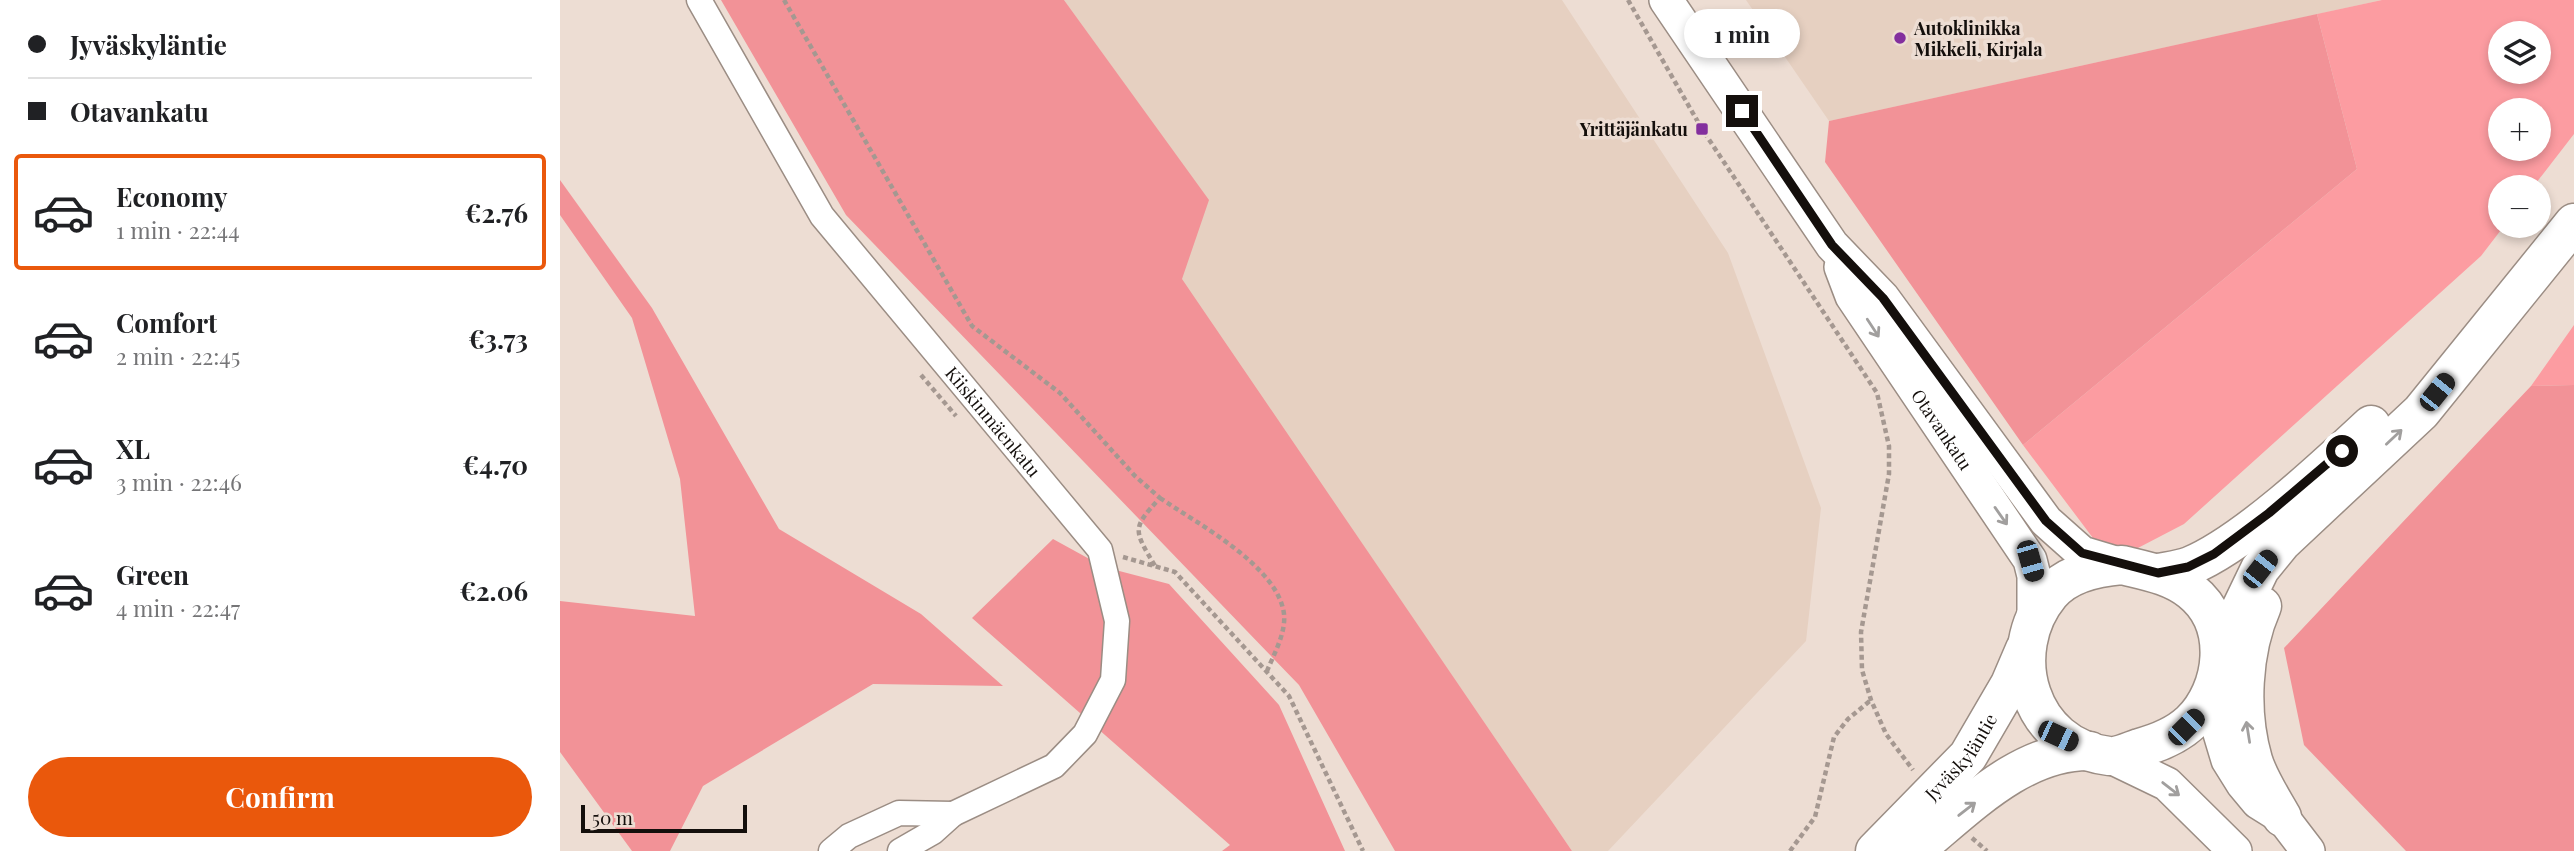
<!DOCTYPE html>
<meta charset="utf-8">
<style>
body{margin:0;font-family:"Playfair Display",serif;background:#f2f2f2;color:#202124;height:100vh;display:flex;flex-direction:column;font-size:26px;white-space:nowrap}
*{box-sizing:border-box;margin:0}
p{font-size:23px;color:#757577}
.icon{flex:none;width:38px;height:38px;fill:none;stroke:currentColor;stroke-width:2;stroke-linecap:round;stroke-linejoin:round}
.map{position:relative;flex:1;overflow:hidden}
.sheet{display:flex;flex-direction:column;background:#fff;width:560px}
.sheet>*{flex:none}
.guide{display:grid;align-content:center;height:154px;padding:0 28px;background:#fff}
.controls{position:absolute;left:1928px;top:21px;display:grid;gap:14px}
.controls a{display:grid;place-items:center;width:63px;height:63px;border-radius:50%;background:#fff;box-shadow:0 4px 10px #0003;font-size:35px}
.scale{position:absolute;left:21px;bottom:18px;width:166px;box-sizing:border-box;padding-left:7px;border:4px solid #140f0c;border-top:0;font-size:19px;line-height:24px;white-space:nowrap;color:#140f0c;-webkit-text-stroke:5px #edddd3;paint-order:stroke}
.end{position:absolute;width:32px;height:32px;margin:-16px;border:9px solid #140f0c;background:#fff;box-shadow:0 0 0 4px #fff}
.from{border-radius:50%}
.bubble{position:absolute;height:49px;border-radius:24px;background:#fff;box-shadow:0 4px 10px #0003;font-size:23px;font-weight:700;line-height:49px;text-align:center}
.car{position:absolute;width:21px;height:42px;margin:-21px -10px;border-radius:9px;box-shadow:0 0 5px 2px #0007;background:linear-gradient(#222 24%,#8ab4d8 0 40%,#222 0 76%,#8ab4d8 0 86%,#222 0)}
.guide b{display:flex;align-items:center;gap:24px;height:66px;font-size:26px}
.guide b+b{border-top:2px solid #e0e0e0}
.guide i{width:18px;height:18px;background:#202124}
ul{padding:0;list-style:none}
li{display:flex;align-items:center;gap:21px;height:116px;margin:0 14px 10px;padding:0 14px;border:4px solid transparent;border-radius:7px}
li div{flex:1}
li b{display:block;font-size:26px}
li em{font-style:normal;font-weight:700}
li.active{border-color:#ea580c}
li>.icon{width:63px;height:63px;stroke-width:1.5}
.action{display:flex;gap:14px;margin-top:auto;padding:14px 28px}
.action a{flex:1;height:80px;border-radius:42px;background:#ea580c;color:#fff;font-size:28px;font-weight:700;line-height:80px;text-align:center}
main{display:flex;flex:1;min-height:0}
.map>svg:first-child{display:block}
.built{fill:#e6d0c1}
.green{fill:#fc9ca1;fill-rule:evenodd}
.forest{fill:#f29297}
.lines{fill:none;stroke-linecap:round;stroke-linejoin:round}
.minor-casing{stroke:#9b8d84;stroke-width:27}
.secondary-casing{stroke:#9b8d84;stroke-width:36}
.trunk-casing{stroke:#9b8d84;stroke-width:41}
.path{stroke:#a59891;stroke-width:4.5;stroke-dasharray:5 3.5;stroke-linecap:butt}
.minor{stroke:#fff;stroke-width:24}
.secondary{stroke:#fff;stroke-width:33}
.trunk{stroke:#fff;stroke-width:38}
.oneway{stroke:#a19f9e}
.route{stroke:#140f0c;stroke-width:9}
.poi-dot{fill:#832f9e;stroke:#edddd3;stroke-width:2.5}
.labels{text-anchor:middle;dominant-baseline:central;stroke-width:7;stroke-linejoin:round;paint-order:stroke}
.poi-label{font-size:18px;font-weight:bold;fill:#140f0c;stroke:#edddd3;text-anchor:start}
.street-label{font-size:18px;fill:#140f0c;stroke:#edddd3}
</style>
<main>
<section class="sheet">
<div class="guide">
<b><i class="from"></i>Jyväskyläntie</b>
<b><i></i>Otavankatu</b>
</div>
<ul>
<li class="active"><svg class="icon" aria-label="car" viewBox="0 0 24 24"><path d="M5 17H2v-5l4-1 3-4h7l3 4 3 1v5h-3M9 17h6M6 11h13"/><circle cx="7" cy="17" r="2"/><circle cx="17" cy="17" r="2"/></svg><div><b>Economy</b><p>1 min · 22:44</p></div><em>€2.76</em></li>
<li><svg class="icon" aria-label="car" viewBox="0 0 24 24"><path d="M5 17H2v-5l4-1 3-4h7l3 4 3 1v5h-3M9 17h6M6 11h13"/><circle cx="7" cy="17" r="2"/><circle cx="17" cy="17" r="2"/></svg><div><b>Comfort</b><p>2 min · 22:45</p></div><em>€3.73</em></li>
<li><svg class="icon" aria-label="car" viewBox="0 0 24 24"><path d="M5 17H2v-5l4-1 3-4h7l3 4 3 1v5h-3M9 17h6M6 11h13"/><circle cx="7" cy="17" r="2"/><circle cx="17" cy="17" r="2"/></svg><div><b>XL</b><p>3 min · 22:46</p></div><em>€4.70</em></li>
<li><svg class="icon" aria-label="car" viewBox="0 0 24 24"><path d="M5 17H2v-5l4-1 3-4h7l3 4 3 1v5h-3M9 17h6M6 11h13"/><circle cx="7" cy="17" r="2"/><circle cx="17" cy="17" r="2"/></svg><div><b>Green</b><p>4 min · 22:47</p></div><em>€2.06</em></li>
</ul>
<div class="action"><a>Confirm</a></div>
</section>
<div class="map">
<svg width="2014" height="851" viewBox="0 0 2014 851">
<rect width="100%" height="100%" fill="#edddd3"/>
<path class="built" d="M 504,0 L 1002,0 L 1168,253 L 1261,508 L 1246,641 L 1048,851 L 1012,851 L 621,279 L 648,200 Z
M 1186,0 L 1822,0 L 1269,121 Z"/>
<path class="green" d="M 1822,0 L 2014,0 L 2014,134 L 1973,187 L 1941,187 L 1941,226 L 1944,226 L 1921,256 L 1624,524 L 1551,562 L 1463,445 L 1797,169 L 1757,14 ZM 1941,33 L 1979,33 L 1979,72 L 1941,72 ZM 1941,110 L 1979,110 L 1979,149 L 1941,149 Z
M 2014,325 L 2014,385 L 1971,386 Z"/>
<path class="forest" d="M 161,0 L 504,0 L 649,200 L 622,279 L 1012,851 L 835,851 L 739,685 L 286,215 Z
M 1757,14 L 1797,169 L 1463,445 L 1265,162 L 1269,121 Z
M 0,180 L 92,308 L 219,529 L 361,614 L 443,686 L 313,684 L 143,786 L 110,851 L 72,851 L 0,752 L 0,601 L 135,616 L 120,479 L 72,318 L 0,215 Z
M 2014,385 L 2014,851 L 1846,851 L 1744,745 L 1724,648 L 1971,386 Z
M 493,539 L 544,567 L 609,584 L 719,705 L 785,851 L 662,851 L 670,845 L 412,618 Z"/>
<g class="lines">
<g class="minor-casing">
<g id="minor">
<path id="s1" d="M 139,0 L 262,216 L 540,550 L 557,621 L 553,680 L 525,734 L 494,766 L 393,814 L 373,832 L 340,851"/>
<path d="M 271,851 L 289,836 L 339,813 L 393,814"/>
</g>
</g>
<g class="secondary-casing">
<g id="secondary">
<path d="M 1106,0 L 1272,245 L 1323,298 L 1486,521 L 1522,553 L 1562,565"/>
<path id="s2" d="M 1281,267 L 1292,296 L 1470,560 L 1474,576 L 1474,618"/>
<path d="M 1650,700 L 1668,760 L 1683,784 L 1698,802 L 1722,817 L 1748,851"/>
<path d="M 1551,757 L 1607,784 L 1675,851"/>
</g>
</g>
<g class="trunk-casing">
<g id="trunk">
<path d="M 1562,565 C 1586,571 1611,575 1631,591 C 1673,624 1665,689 1631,722 C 1616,736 1598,743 1579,748 C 1570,751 1558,757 1549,756 C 1469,747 1442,652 1490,594 C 1507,573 1538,567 1562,565 Z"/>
<path d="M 1598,573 C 1608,571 1620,570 1630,566 C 1685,543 1766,467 1811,425"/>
<path d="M 1702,606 C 1682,651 1679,712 1693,760 C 1699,780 1712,799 1722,817"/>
<path d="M 1661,650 L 1700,569 L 1722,542 L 1861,412 L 2014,223"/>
<path id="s3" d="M 1315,851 L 1408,756 L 1450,684 L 1465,649"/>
<path d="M 1354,851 C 1405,810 1460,750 1530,751"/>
</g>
</g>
<path class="path" d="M 224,0 L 412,326 L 500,393 L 575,476 L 600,498 C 571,529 574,530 595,566
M 1068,0 L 1142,129 L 1317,393 L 1329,446 L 1329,474 L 1301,632 L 1302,670 L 1311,700 L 1326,734 L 1353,770
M 361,375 L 396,416
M 600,498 C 638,524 718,566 724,614 C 726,633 714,654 707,671
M 563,557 L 615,572 L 729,696 L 803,851
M 1412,838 L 1427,851
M 1230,851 L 1255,817 L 1274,737 L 1288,719 L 1311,700"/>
<use href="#minor" class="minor"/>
<use href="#secondary" class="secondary"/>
<use href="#trunk" class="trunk"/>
</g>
<defs><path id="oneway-shaft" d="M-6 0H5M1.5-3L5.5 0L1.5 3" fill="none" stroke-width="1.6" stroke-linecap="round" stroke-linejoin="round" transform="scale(1.75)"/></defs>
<g class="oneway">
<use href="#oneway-shaft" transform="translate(1313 328) rotate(57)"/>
<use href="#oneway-shaft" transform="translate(1834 437) rotate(-43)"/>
<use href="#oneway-shaft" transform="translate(1441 516) rotate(55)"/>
<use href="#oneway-shaft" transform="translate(1688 732) rotate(-99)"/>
<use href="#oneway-shaft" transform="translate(1611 789) rotate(38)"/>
<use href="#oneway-shaft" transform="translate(1407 809) rotate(-38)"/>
</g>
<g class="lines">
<path class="route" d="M 1182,111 L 1272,245 L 1323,298 L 1486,521 L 1522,553 L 1598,573 L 1628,567 L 1654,554 L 1709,513 L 1782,451"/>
</g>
<g class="poi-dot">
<circle cx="1340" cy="38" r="7"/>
<rect x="1135" y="122" width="14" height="14" rx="3.5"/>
</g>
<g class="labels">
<g class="poi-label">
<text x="1354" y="28">Autoklinikka<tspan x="1354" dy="21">Mikkeli, Kirjala</tspan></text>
<text x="1128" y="129" text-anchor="end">Yrittäjänkatu</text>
</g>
<g class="street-label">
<text stroke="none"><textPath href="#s1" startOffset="516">Kiiskinmäenkatu</textPath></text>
<text stroke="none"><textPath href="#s2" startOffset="192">Otavankatu</textPath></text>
<text stroke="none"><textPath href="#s3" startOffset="128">Jyväskyläntie</textPath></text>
</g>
</g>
</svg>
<div class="controls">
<a><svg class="icon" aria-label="layers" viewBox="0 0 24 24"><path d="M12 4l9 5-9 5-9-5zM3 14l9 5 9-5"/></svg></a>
<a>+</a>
<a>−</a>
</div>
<div class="scale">50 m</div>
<i class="end from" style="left:1782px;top:451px"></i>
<i class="end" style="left:1182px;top:111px"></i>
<div class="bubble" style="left:1124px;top:9px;width:116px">1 min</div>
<i class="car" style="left:1877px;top:392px;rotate:39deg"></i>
<i class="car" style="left:1470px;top:561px;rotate:164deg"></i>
<i class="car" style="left:1700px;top:569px;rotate:38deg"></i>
<i class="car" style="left:1626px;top:727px;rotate:45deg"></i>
<i class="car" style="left:1498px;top:736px;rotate:115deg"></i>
</div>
</main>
